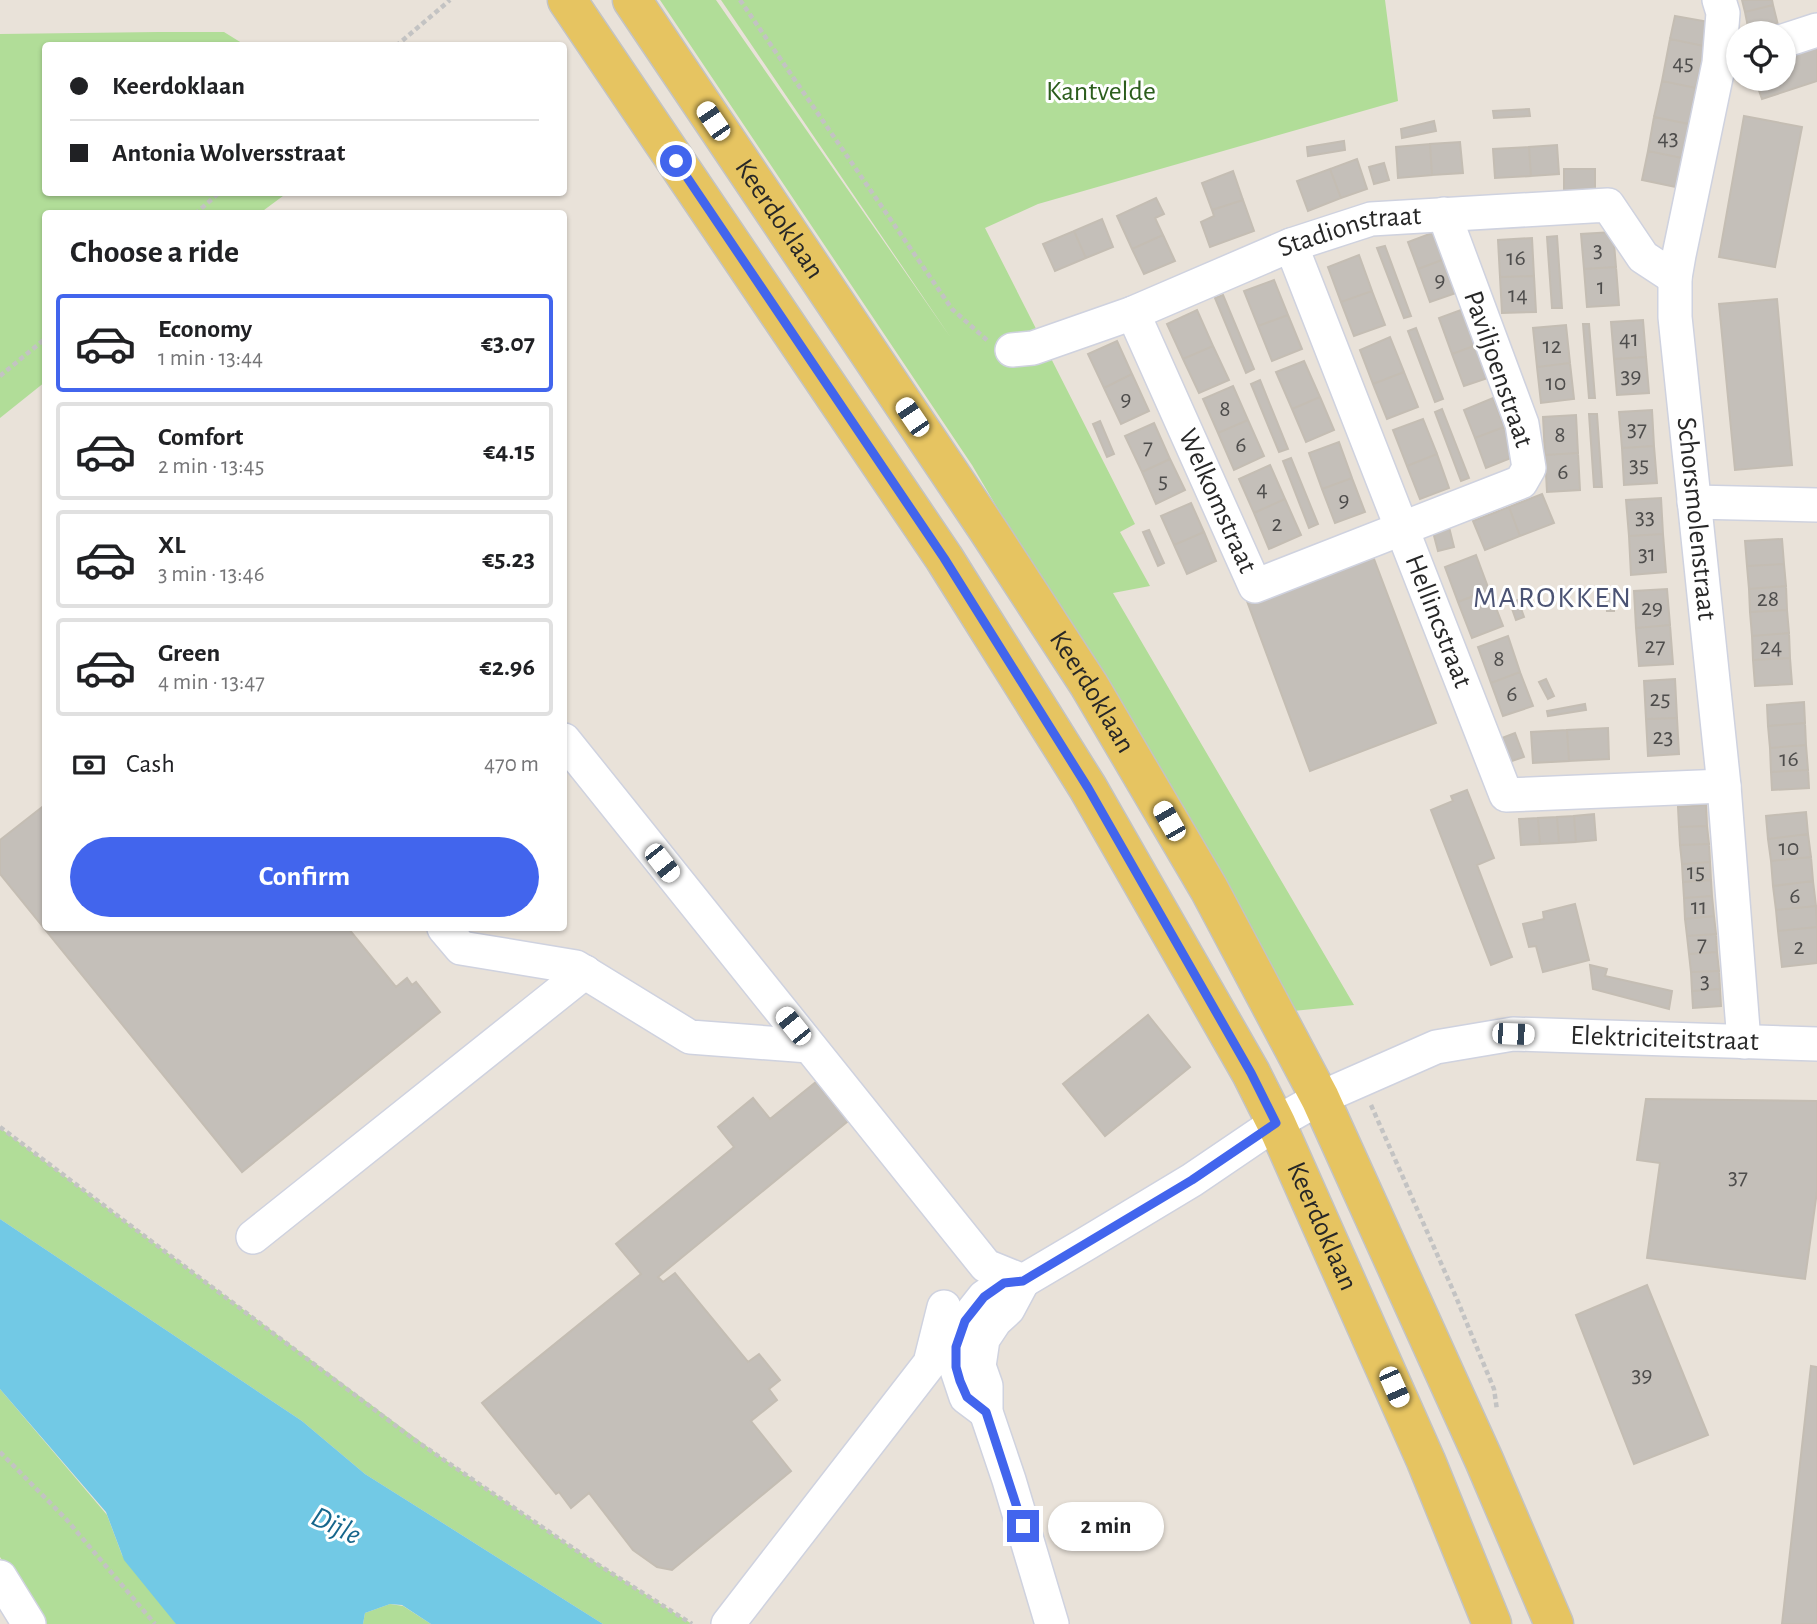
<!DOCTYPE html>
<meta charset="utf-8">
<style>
body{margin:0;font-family:"Alegreya Sans",sans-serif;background:#f6f6f6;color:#202124;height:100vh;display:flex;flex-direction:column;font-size:26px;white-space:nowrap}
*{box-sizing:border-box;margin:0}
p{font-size:23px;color:#757577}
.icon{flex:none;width:38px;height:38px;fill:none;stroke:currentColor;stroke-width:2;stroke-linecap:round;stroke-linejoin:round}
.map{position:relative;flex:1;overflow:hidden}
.side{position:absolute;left:42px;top:210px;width:525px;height:721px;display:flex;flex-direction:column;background:#fff;border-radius:7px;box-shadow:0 2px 5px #0004}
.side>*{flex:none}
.top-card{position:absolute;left:42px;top:42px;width:525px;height:154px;border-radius:7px;box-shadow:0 2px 5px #0004;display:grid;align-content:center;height:154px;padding:0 28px;background:#fff}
.fabs{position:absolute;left:1726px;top:21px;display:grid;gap:14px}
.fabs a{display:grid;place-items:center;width:70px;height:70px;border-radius:50%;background:#fff;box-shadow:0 2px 5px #0004;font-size:35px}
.end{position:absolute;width:32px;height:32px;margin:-16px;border:9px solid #4265ed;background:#fff;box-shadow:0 0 0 4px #fff}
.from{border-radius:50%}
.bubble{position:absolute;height:49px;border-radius:24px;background:#fff;box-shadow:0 2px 5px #0004;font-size:23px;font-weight:600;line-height:49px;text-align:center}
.car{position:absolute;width:21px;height:42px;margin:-21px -10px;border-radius:9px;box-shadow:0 0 5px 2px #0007;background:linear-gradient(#fff 24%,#345 0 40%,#fff 0 76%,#345 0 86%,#fff 0)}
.top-card b{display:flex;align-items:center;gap:24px;height:66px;font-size:26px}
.top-card b+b{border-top:2px solid #e0e0e0}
.top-card i{width:18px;height:18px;background:#202124}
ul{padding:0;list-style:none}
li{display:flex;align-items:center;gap:21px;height:98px;margin:0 14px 10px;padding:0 14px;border:4px solid #e0e0e0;border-radius:7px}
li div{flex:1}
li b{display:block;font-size:26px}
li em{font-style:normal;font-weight:600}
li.selected{border-color:#4265ed}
li>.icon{width:63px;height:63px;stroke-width:1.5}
h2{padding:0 28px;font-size:32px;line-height:84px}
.pay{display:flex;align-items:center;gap:18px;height:77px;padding:0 28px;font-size:26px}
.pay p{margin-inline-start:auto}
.primary-button{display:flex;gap:14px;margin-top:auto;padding:14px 28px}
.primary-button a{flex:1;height:80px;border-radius:42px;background:#4265ed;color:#fff;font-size:28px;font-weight:600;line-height:80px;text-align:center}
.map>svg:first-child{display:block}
.green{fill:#b1dd98}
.water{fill:#72c9e5}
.building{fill:#c4bfb9;stroke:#c4bdb3;stroke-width:2}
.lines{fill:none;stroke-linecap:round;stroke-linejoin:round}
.minor-casing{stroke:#cfd2df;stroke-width:36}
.major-casing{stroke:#c3c3c3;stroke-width:41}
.path{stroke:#c3c3c3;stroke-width:4.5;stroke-dasharray:5 3.5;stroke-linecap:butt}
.minor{stroke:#fff;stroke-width:33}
.major{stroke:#e6c461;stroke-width:38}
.route{stroke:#4265ed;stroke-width:9}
.labels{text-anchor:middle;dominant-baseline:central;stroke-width:6;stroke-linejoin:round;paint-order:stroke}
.number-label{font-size:24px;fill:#4e4d4c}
.park-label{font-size:28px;fill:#2c5e1d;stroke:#fff}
.street-label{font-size:28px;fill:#272727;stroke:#fff}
.neighbourhood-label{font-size:30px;letter-spacing:2px;fill:#4b5374;stroke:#fff}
.water-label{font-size:30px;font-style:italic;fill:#16668c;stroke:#fff}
</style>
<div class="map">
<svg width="1817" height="1624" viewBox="0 0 1817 1624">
<rect width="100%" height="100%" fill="#e9e2d9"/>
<path class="green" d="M 660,0 L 716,0 L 951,338 L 721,0 L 1385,0 L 1398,101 L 1038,204 L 985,228 L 1135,524 L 1120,532 L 1150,586 L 1113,593 L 1354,1005 L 1293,1011 L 972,465 Z
M 158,32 L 224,32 L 245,45 L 46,46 L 46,192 L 287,193 L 260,213 L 46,214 L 45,382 L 0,418 L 0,34 Z
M 0,1128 L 445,1460 L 570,1546 L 692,1624 L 603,1624 L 365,1474 L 302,1421 L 0,1219 Z
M 0,1389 L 107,1515 L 122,1555 L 177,1624 L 47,1624 L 0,1557 Z
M 390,1604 L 403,1606 L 431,1624 L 363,1624 L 365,1613 Z"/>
<path class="water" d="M 0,1219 L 302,1421 L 365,1474 L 603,1624 L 431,1624 L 402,1605 L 390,1604 L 365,1613 L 363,1624 L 176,1624 L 124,1560 L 106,1512 L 0,1389 Z"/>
<path class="building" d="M 1742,0 L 1772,0 L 1773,5 L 1745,12 Z
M 1773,5 L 1778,25 L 1749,32 L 1745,12 Z
M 1675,16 L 1709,22 L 1704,46 L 1670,39 Z
M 1670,39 L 1704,46 L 1696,88 L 1662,81 Z
M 1817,45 L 1817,81 L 1762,99 L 1755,79 L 1783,79 L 1783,56 Z
M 1662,81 L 1696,88 L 1689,124 L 1654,117 Z
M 1529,109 L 1530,116 L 1494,118 L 1493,111 Z
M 1744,116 L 1802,127 L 1775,267 L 1719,257 Z
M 1654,117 L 1689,124 L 1682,158 L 1648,151 Z
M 1434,121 L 1436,131 L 1402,138 L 1401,129 Z
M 1344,141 L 1345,150 L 1308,156 L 1307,147 Z
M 1460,142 L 1463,173 L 1432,175 L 1430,144 Z
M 1430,144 L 1432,175 L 1398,178 L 1396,147 Z
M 1557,145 L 1559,174 L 1531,176 L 1529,147 Z
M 1529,147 L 1531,176 L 1495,178 L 1493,149 Z
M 1648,151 L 1682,158 L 1676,187 L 1642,180 Z
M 1357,159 L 1367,189 L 1341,198 L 1330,169 Z
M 1384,163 L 1389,180 L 1374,184 L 1369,167 Z
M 1330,169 L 1341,198 L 1308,211 L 1297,181 Z
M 1564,169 L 1595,169 L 1595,189 L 1564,190 Z
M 1233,171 L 1243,200 L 1212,210 L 1202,183 Z
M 1156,198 L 1164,214 L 1155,218 L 1163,235 L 1132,249 L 1117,216 Z
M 1243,200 L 1254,231 L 1210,247 L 1201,222 L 1214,216 L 1212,210 Z
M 1102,219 L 1113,247 L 1086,258 L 1074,231 Z
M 1440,230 L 1450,257 L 1418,269 L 1408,242 Z
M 1074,231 L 1086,258 L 1055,271 L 1043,244 Z
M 1613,232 L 1616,267 L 1584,269 L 1581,234 Z
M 1163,235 L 1175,261 L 1144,274 L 1132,249 Z
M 1557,236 L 1562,308 L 1552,308 L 1547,237 Z
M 1532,238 L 1534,276 L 1500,277 L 1498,240 Z
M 1385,246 L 1411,316 L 1404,318 L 1377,248 Z
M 1359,255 L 1372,291 L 1341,302 L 1328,267 Z
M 1450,257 L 1462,291 L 1430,302 L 1418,269 Z
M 1616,267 L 1619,305 L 1587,307 L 1584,269 Z
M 1534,276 L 1536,312 L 1502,313 L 1500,277 Z
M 1274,280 L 1288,315 L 1258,326 L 1244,291 Z
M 1372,291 L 1385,325 L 1354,336 L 1341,302 Z
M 1223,295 L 1254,369 L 1246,373 L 1215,298 Z
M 1777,299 L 1792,465 L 1735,470 L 1719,304 Z
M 1469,307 L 1482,343 L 1452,354 L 1439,318 Z
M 1197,310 L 1213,346 L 1183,359 L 1167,324 Z
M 1288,315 L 1302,349 L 1272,361 L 1258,326 Z
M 1643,320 L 1646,357 L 1614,359 L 1611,322 Z
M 1583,324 L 1589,324 L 1595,398 L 1589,398 Z
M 1566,325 L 1570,363 L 1537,367 L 1533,328 Z
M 1416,328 L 1443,399 L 1435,402 L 1408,331 Z
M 1390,337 L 1404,372 L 1373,384 L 1360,350 Z
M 1117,341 L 1132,374 L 1104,388 L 1088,354 Z
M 1482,343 L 1494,376 L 1464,386 L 1452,354 Z
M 1213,346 L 1229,380 L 1199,393 L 1183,359 Z
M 1646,357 L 1649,393 L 1617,395 L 1614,359 Z
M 1304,361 L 1320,397 L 1292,409 L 1276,372 Z
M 1570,363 L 1574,399 L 1541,403 L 1537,367 Z
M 1404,372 L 1418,407 L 1387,419 L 1373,384 Z
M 1132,374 L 1149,411 L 1121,424 L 1104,388 Z
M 1260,380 L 1288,449 L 1279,452 L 1251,384 Z
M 1233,386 L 1248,420 L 1218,433 L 1203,399 Z
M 1320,397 L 1334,430 L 1306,442 L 1292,409 Z
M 1493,398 L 1504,427 L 1475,438 L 1464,410 Z
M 1442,409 L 1469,478 L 1461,481 L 1435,412 Z
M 1652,410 L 1654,446 L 1622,448 L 1619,412 Z
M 1589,414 L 1597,414 L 1602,487 L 1594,487 Z
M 1576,415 L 1578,453 L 1545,455 L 1543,417 Z
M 1423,419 L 1437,454 L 1407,466 L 1393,430 Z
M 1248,420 L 1264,456 L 1234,470 L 1218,433 Z
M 1100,421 L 1114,454 L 1107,457 L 1093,424 Z
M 1154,423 L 1170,459 L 1142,472 L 1125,436 Z
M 1504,427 L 1516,456 L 1486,468 L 1475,438 Z
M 1339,442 L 1352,478 L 1322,489 L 1309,453 Z
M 1654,446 L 1657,483 L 1624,485 L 1622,448 Z
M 1578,453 L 1580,490 L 1547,492 L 1545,455 Z
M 1437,454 L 1449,488 L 1420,499 L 1407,466 Z
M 1291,458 L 1318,524 L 1309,528 L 1283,461 Z
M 1170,459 L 1185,490 L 1156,504 L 1142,472 Z
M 1270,465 L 1285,499 L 1254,513 L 1239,479 Z
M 1352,478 L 1365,512 L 1335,523 L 1322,489 Z
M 1542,494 L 1554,523 L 1520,536 L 1509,507 Z
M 1661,498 L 1663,534 L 1629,536 L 1626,500 Z
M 1285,499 L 1301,535 L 1269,549 L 1254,513 Z
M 1191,503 L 1204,532 L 1174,545 L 1161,516 Z
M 1509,507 L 1520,536 L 1485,550 L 1473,521 Z
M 1449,527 L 1454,547 L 1438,551 L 1433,532 Z
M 1149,530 L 1164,563 L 1158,566 L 1143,532 Z
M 1204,532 L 1216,561 L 1187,574 L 1174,545 Z
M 1663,534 L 1666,572 L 1631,575 L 1629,536 Z
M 1782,539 L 1784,564 L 1747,566 L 1745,541 Z
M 1371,551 L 1436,723 L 1310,771 L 1247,601 Z
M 1476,555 L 1489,590 L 1458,602 L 1445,567 Z
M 1784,564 L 1786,586 L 1749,589 L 1747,566 Z
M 1786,586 L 1787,610 L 1750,612 L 1749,589 Z
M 1667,589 L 1670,625 L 1636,628 L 1634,591 Z
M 1489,590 L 1503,626 L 1472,638 L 1458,602 Z
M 1606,594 L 1614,594 L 1614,611 L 1607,611 Z
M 1518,600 L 1524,617 L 1516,620 L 1510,603 Z
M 1787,610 L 1789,633 L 1752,636 L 1750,612 Z
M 1670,625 L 1673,664 L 1639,666 L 1636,628 Z
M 1789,633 L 1790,658 L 1753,660 L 1752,636 Z
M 1508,636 L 1520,672 L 1491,683 L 1478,647 Z
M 1790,658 L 1792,684 L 1755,686 L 1753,660 Z
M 1520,672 L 1533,706 L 1503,716 L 1491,683 Z
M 1546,679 L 1554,696 L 1548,699 L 1539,682 Z
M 1675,679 L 1677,718 L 1646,719 L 1644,681 Z
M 1804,702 L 1805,723 L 1768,726 L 1767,705 Z
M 1585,704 L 1586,710 L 1548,716 L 1547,711 Z
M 1677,718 L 1679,754 L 1648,756 L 1646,719 Z
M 1805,723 L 1806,745 L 1770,748 L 1768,726 Z
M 1608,728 L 1609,759 L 1569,761 L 1567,730 Z
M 1567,730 L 1569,761 L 1533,763 L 1531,732 Z
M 1515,733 L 1524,757 L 1506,763 L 1499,739 Z
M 1806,745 L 1808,770 L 1771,772 L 1770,748 Z
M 1808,770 L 1809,788 L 1772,790 L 1771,772 Z
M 1467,790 L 1494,858 L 1477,865 L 1512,957 L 1491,965 L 1431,810 L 1453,801 L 1451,796 Z
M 46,804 L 46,928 L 348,928 L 396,987 L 407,978 L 412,985 L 416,982 L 440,1012 L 242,1172 L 0,874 L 0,840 Z
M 1706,805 L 1707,826 L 1679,827 L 1678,807 Z
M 1806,812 L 1808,834 L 1768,839 L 1766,816 Z
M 1594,814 L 1596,840 L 1576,842 L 1574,816 Z
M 1574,816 L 1576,842 L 1559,843 L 1557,817 Z
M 1557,817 L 1559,843 L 1540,844 L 1538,818 Z
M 1538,818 L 1540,844 L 1521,845 L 1519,819 Z
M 1707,826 L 1709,844 L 1680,845 L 1679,827 Z
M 1808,834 L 1811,857 L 1771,861 L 1768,839 Z
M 1709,844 L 1710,862 L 1682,864 L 1680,845 Z
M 1811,857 L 1813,881 L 1773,886 L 1771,861 Z
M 1710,862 L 1711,880 L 1683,882 L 1682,864 Z
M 1711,880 L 1712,896 L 1684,898 L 1683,882 Z
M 1813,881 L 1816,906 L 1776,910 L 1773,886 Z
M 1712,896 L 1714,916 L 1685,919 L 1684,898 Z
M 1575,904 L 1589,960 L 1543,972 L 1536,946 L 1529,947 L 1523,924 L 1544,919 L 1543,912 Z
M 1816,906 L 1817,927 L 1778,931 L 1776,910 Z
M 1714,916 L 1716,934 L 1687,936 L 1685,919 Z
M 1817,927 L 1817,963 L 1782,967 L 1778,931 Z
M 1716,934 L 1717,952 L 1689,954 L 1687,936 Z
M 1717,952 L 1719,971 L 1691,972 L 1689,954 Z
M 1590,965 L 1607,969 L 1605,976 L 1672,991 L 1669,1009 L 1593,989 Z
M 1719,971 L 1720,989 L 1692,991 L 1691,972 Z
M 1720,989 L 1721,1006 L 1693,1008 L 1692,991 Z
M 1148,1015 L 1190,1067 L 1105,1136 L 1063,1084 Z
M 816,1082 L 848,1121 L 658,1277 L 663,1282 L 675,1273 L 748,1362 L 759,1354 L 780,1380 L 769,1389 L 777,1400 L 751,1421 L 791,1471 L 672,1570 L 657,1567 L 633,1550 L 589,1493 L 571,1508 L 559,1492 L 556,1494 L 482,1403 L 641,1274 L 616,1244 L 734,1147 L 718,1127 L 753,1098 L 770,1119 Z
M 1646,1099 L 1817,1101 L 1817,1191 L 1805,1279 L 1647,1258 L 1660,1163 L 1637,1160 Z
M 1647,1285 L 1708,1435 L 1634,1464 L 1576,1315 Z
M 1811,1366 L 1817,1367 L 1817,1624 L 1782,1624 Z"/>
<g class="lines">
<g class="minor-casing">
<g id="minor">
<path id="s1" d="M 1719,0 L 1723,13 L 1719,63 L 1679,255 L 1675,278 L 1675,317 L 1724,786 L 1744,1042"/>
<path d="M 1783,41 L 1817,30"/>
<path id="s2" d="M 1291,245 L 1506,795 L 1724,786"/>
<path id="s3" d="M 1133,313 L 1255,586 L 1521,482 L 1529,468 L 1522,424 L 1444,214"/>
<path id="s4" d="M 1012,350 L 1033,348 L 1133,313 L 1291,245 L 1371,219 L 1608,205 L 1643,257 L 1675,278"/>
<path d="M 1694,502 L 1817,505"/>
<path d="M 564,740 L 986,1266 L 1023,1281"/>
<path d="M 444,928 L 461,948 L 576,967 L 690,1037 L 809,1046"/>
<path d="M 253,1237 L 585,972"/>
<path d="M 1023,1281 L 1008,1309 L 995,1321 L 983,1339 L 979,1366 L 986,1386 L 986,1412 L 1009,1480 L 1052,1624"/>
<path id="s5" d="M 986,1412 L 966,1397 L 956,1367 L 955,1356 L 959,1333 L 965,1321 L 984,1297 L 1004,1283 L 1023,1281 L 1084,1245 L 1192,1180 L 1276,1123 L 1320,1098 L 1436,1047 L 1513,1034 L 1817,1044"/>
<path d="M 0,1577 L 29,1624"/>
<path d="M 728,1624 L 930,1363 L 944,1307"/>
</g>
</g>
<g class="major-casing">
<g id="major">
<path id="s6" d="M 567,0 L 944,558 L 1088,788 L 1251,1073 L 1276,1123 L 1426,1461 L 1492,1624"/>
<path id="s7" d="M 632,0 L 988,530 L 1089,685 L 1209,889 L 1320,1098 L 1484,1460 L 1554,1624"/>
</g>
</g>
<path class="path" d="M 740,0 L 952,309 L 988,341
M 396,46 L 450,0
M 195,214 L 220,192
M 0,376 L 46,338
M 1371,1105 L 1456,1297 L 1494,1389 L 1497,1410
M 0,1127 L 412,1438 L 586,1557 L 692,1624
M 0,1452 L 66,1519 L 155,1624"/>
<use href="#minor" class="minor"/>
<use href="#major" class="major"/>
</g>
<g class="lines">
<path class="route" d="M 676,161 L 944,558 L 1088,788 L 1251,1073 L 1276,1123 L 1192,1180 L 1043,1269 L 1023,1281 L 1004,1283 L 984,1297 L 965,1321 L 956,1347 L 956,1367 L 960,1381 L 967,1397 L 986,1412 L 1023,1526"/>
</g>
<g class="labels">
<g class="number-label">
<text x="1683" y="63">45</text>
<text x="1668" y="138">43</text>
<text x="1598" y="250">3</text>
<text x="1516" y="258">16</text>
<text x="1440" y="280">9</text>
<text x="1601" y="287">1</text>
<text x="1518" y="295">14</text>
<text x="1629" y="339">41</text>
<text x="1552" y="346">12</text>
<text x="1631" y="376">39</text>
<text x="1556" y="383">10</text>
<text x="1126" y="399">9</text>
<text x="1225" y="409">8</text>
<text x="1637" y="429">37</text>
<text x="1560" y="435">8</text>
<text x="1241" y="445">6</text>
<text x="1148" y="447">7</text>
<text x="1639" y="465">35</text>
<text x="1563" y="472">6</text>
<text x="1163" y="481">5</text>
<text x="1262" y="489">4</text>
<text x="1344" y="500">9</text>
<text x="1645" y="517">33</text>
<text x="1277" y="524">2</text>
<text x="1647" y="554">31</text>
<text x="1768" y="599">28</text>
<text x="1652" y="608">29</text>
<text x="1655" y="646">27</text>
<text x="1771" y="647">24</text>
<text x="1499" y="659">8</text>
<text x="1512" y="694">6</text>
<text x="1660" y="699">25</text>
<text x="1663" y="737">23</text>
<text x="1789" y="759">16</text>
<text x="1789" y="848">10</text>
<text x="1696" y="872">15</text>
<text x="1795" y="896">6</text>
<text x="1699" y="907">11</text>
<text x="1702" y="944">7</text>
<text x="1799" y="947">2</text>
<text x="1705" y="981">3</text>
<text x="1738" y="1177">37</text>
<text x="1642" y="1375">39</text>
</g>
<g class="park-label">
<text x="1101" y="92">Kantvelde</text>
</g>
<g class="street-label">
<text stroke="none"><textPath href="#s7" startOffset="264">Keerdoklaan</textPath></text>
<text stroke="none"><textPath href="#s4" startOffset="360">Stadionstraat</textPath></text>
<text transform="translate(1498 369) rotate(71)">Paviljoenstraat</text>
<text stroke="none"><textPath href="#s3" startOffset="206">Welkomstraat</textPath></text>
<text stroke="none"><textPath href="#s1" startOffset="525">Schorsmolenstraat</textPath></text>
<text stroke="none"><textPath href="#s2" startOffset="404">Hellincstraat</textPath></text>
<text stroke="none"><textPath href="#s7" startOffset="831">Keerdoklaan</textPath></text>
<text stroke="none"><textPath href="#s5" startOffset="884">Elektriciteitstraat</textPath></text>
<text stroke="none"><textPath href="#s6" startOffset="1442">Keerdoklaan</textPath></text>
</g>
<g class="neighbourhood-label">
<text x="1553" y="598">MAROKKEN</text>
</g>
<g class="water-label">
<text transform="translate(336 1526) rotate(26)">Dijle</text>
</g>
</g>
</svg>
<div class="fabs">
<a><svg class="icon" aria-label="locate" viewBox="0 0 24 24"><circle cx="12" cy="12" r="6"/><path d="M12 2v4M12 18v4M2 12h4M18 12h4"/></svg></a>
</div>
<i class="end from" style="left:676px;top:161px"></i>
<i class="end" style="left:1023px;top:1526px"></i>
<div class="bubble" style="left:1048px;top:1502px;width:116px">2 min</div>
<i class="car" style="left:713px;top:121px;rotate:326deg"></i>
<i class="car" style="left:912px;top:417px;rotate:326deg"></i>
<i class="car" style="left:1169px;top:821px;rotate:330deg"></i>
<i class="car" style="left:662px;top:863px;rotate:142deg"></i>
<i class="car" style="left:793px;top:1026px;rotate:321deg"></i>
<i class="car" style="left:1513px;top:1034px;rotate:92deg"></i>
<i class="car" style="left:1394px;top:1387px;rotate:156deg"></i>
<div class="top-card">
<b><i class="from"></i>Keerdoklaan</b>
<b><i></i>Antonia Wolversstraat</b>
</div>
<section class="side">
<h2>Choose a ride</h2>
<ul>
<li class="selected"><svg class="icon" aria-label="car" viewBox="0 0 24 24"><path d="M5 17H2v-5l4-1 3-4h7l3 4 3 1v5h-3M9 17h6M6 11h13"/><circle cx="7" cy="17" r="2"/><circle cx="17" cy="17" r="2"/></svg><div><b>Economy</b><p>1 min · 13:44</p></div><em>€3.07</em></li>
<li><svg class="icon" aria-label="car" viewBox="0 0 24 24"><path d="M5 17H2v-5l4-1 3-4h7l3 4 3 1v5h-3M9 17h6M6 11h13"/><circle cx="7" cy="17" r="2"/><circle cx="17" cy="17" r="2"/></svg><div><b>Comfort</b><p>2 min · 13:45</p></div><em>€4.15</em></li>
<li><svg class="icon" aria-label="car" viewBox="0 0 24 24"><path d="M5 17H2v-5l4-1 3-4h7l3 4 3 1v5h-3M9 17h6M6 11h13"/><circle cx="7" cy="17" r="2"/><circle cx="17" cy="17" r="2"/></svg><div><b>XL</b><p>3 min · 13:46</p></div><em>€5.23</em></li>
<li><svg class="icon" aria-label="car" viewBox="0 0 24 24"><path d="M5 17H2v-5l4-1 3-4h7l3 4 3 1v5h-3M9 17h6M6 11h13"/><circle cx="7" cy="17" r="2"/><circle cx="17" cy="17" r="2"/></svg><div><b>Green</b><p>4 min · 13:47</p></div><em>€2.96</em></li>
</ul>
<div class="pay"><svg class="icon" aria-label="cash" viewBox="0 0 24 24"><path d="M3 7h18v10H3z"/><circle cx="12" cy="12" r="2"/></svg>Cash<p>470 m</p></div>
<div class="primary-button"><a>Confirm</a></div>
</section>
</div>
